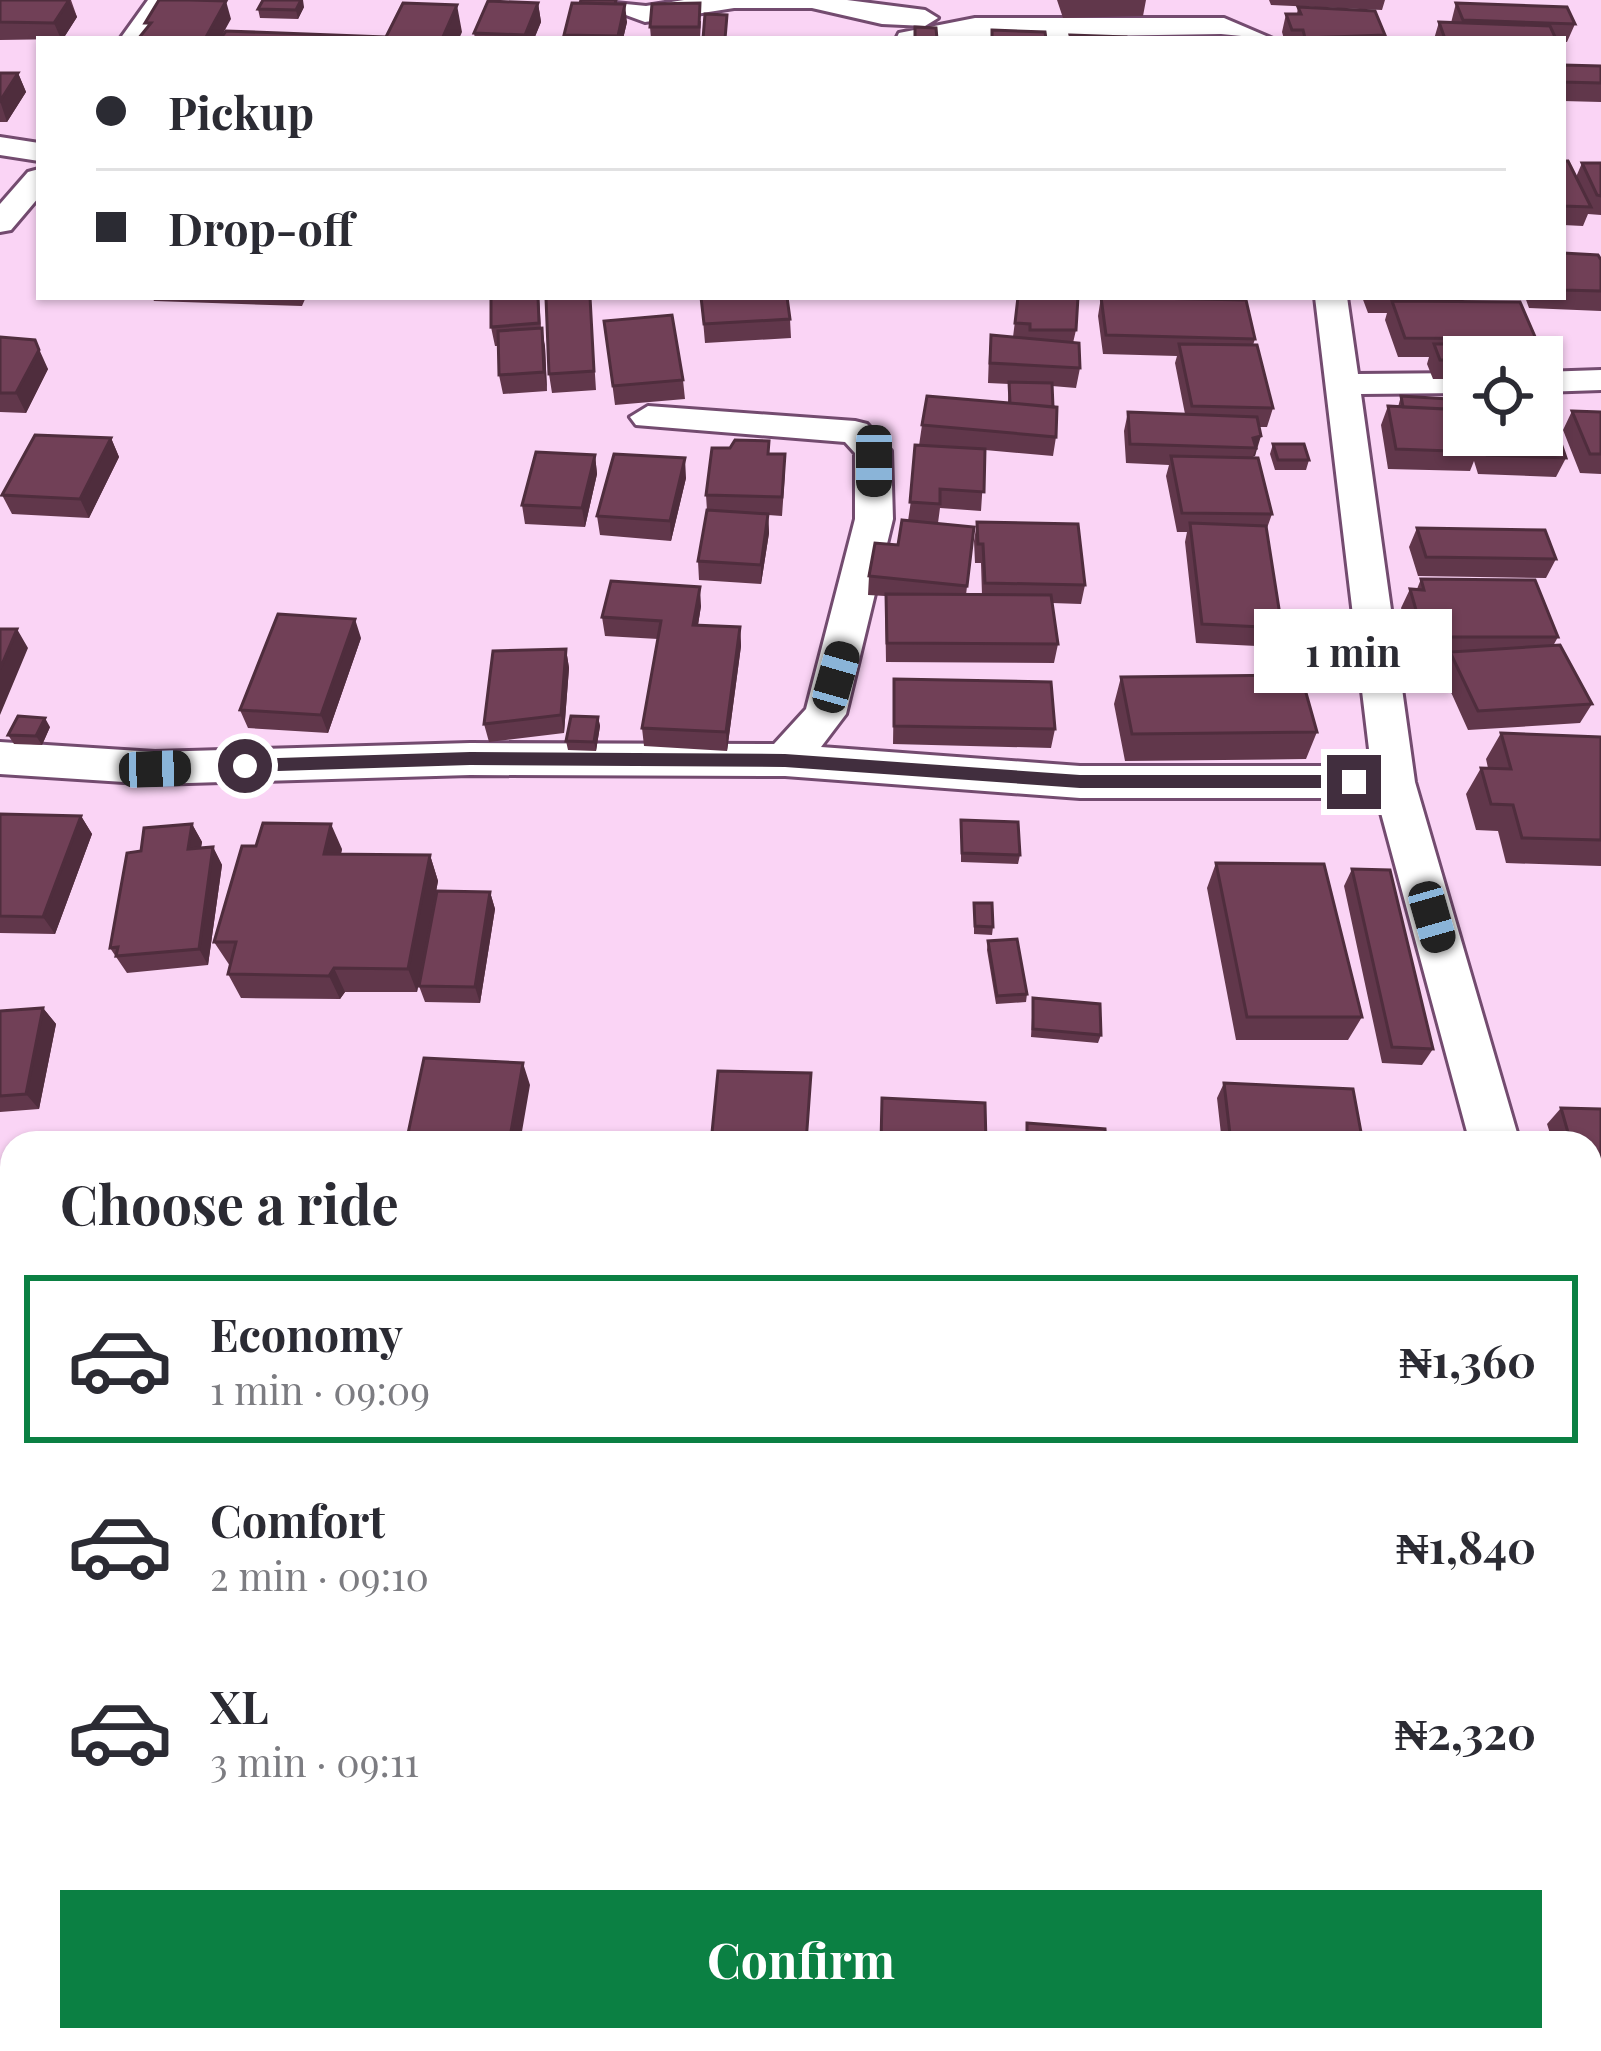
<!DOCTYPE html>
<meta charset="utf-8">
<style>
body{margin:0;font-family:"Playfair Display",serif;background:#f7f7f7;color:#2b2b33;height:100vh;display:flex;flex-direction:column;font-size:45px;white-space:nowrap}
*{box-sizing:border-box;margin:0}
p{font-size:39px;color:#7c7c81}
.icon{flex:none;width:66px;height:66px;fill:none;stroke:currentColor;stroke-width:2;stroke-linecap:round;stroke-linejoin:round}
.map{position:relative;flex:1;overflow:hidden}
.side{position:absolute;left:0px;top:1131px;width:1602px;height:921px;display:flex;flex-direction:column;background:#fff;border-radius:36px 36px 0 0;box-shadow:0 3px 9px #0004}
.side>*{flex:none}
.hud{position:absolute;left:36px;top:36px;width:1530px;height:264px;border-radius:0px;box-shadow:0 3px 9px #0004;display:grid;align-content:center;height:264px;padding:0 60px;background:#fff}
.tools{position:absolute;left:1443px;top:336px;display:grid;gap:24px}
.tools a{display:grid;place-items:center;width:120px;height:120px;border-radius:0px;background:#fff;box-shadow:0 3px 9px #0004;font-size:60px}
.end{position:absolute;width:54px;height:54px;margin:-27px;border:15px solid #412e3e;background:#fff;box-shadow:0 0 0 6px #fff}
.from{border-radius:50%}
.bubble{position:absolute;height:84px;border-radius:0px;background:#fff;box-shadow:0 3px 9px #0004;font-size:39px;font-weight:700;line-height:84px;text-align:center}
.car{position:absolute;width:36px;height:72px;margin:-36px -18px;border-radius:15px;box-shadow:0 0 9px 3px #0007;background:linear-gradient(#222 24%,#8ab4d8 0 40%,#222 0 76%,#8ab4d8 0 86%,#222 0)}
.hud b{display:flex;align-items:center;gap:42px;height:114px;font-size:45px}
.hud b+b{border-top:3px solid #e1e1e2}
.hud i{width:30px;height:30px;background:#2b2b33}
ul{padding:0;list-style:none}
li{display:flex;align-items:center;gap:36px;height:168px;margin:0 24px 18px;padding:0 36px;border:6px solid transparent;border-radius:0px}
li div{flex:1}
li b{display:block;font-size:45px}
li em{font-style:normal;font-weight:700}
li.current{border-color:#0b8043}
li>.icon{width:108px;height:108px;stroke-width:1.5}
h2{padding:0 60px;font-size:54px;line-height:144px}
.action{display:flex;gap:24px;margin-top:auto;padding:24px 60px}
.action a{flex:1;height:138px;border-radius:0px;background:#0b8043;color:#fff;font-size:48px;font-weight:700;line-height:138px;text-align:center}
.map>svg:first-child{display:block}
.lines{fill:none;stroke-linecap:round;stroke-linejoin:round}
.street-casing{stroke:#734b6f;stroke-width:6}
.street{fill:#fff;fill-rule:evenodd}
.wall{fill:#61374b}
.shaded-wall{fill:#4f2d3d}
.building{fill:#714057;stroke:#4f2d3d;stroke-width:3}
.route{fill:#412e3e}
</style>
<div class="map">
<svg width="1601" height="2051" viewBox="0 0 1601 2051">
<rect width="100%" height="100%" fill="#fad4f5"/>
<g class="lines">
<g class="street-casing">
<path id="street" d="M 148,0 L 174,0 L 147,39 L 120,39 Z
M 585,0 L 646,6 L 684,0 L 847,0 L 925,10 L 938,18 L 925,26 L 882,24 L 812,8 L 734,8 L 645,22 Z
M 975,18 L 1224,18 L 1273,39 L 1221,34 L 896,39 L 899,33 Z
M 0,137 L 39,143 L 39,161 L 0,155 Z
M 39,169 L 39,197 L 11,230 L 0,232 L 0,204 L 28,172 Z
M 1315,297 L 1347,297 L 1358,374 L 1464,373 L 1464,393 L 1361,394 L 1415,782 L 1520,1143 L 1470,1143 L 1377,798 L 1080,798 L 785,776 L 470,775 L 155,784 L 0,774 L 0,742 L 155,752 L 470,743 L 774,744 L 806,709 L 855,519 L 855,453 L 845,442 L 636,425 L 630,417 L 648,406 L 855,421 L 867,424 L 891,451 L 893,519 L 846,714 L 821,747 L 1080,766 L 1371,766 Z
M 1601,370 L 1601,390 L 1542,392 L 1542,372 Z
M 0,1270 L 12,1271 L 12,1321 L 0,1320 Z
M 1590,1316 L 1601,1316 L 1601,1368 L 1590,1368 Z"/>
</g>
<use href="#street" class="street"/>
</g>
<path class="wall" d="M 0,0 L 71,0 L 77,17 L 63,39 L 0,40 Z
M 616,0 L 627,22 L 623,39 L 564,39 L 564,35 Z
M 1057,0 L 1146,0 L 1143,16 L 1063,18 Z
M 1269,0 L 1385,0 L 1382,10 L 1271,5 Z
M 538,3 L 541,22 L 534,39 L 475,39 L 474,33 Z
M 1456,3 L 1575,24 L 1567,42 L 1563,42 L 1563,39 L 1434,39 L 1439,22 L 1451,23 Z
M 304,7 L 298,19 L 260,18 L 258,9 Z
M 1298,7 L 1385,35 L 1384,39 L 1284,39 L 1282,32 L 1286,14 L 1297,14 Z
M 701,21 L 700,39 L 651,39 L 650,27 Z
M 1563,65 L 1601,66 L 1601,102 L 1563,101 Z
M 0,73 L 18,73 L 26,92 L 7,122 L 0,122 Z
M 1563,161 L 1576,177 L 1582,163 L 1601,163 L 1601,215 L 1588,214 L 1583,226 L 1563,225 Z
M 1563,253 L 1601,260 L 1601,311 L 1529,308 L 1525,297 L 1563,297 Z
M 152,297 L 306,297 L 302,306 L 154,301 Z
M 491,297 L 539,297 L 541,328 L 545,347 L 547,391 L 503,394 L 499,375 L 498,346 L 495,346 L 491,327 Z
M 590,297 L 596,390 L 552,393 L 549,374 Z
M 609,297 L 667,297 L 609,299 Z
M 701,297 L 790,319 L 791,338 L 705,343 Z
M 1018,297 L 1076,330 L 1073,343 L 1080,368 L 1076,388 L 1052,386 L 1056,437 L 1053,456 L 985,450 L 981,511 L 940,508 L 938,523 L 974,527 L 966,595 L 982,595 L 981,563 L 975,563 L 974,541 L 977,522 L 1085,585 L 1081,604 L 1052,603 L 1058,644 L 1054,663 L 886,662 L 885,596 L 868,595 L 869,576 L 898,545 L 908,521 L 922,425 L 1008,403 L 1009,384 L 988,383 L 989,354 L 991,335 L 1013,337 Z
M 1101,297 L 1202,297 L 1201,299 L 1210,299 L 1209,297 L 1249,297 L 1246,301 L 1255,339 L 1253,345 L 1273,408 L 1267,427 L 1259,427 L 1255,456 L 1253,457 L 1272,514 L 1266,531 L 1282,628 L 1275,647 L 1196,643 L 1185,542 L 1187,532 L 1177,532 L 1166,476 L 1169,465 L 1126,463 L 1124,431 L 1128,412 L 1185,414 L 1175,363 L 1177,356 L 1103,354 L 1098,316 Z
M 1362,297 L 1465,297 L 1463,302 L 1536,339 L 1533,344 L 1557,360 L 1548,379 L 1542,379 L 1542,357 L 1464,357 L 1464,379 L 1433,379 L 1427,364 L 1429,357 L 1398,357 L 1385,320 L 1387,313 L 1368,313 Z
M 604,321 L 683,380 L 685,399 L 615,405 Z
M 0,337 L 48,369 L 26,413 L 0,412 Z
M 1401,396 L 1464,435 L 1542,435 L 1566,458 L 1556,477 L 1478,474 L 1474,461 L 1470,471 L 1388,469 L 1381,425 L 1388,406 L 1398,407 Z
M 1572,411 L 1601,412 L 1601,474 L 1580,473 L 1563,430 Z
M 111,438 L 119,457 L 89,518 L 12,514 L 2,495 Z
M 769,441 L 769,454 L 785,454 L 785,473 L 782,516 L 768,515 L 769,533 L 761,584 L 699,580 L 698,561 L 707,511 L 706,495 L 730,448 Z
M 1273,444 L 1309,460 L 1306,470 L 1275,470 L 1270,454 Z
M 595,455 L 597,474 L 585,527 L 525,524 L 522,505 Z
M 686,478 L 671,541 L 600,535 L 597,516 Z
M 1417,528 L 1556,559 L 1546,578 L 1418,576 L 1409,547 Z
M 1421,579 L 1558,637 L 1553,646 L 1592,704 L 1580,723 L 1468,730 L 1441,670 L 1448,656 L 1435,656 L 1428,636 L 1424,635 L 1425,650 L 1421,660 L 1392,655 L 1392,636 L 1396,626 L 1407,628 L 1401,608 L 1410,589 L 1417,589 Z
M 701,606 L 698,625 L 740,627 L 741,646 L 727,751 L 644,746 L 642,728 L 658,639 L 605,636 L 602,617 Z
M 361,638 L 328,733 L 248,728 L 240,710 Z
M 566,649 L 569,668 L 564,733 L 489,742 L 484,724 Z
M 1121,677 L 1317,732 L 1306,759 L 1125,761 L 1114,704 Z
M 894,679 L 1055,729 L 1051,748 L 893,744 Z
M 598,717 L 600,726 L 596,751 L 568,750 L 566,741 Z
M 50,727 L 42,745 L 14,744 L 8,735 Z
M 1501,733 L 1601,737 L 1601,866 L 1506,863 L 1498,831 L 1476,830 L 1466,794 L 1481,768 L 1488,768 L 1486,759 Z
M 0,814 L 81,816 L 92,834 L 55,934 L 0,933 Z
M 961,820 L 1020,855 L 1018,864 L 961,862 Z
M 192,824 L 202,842 L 201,848 L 213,847 L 222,865 L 208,965 L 127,973 L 110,948 L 141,851 Z
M 342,849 L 341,854 L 430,855 L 438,881 L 417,992 L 345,992 L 340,999 L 241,998 L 228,974 L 230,966 L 214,942 Z
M 1216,863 L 1362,1017 L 1348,1040 L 1236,1040 L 1207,888 Z
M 1352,869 L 1433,1049 L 1422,1065 L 1382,1063 L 1344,886 Z
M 490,892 L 495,909 L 480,1003 L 425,1002 L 419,986 Z
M 974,903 L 993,927 L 992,935 L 974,934 Z
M 988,941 L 1027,994 L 1026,1002 L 996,1004 L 987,950 Z
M 1033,998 L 1101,1035 L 1098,1043 L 1031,1037 Z
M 43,1008 L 56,1024 L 39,1109 L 0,1112 L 0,1011 Z
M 1224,1083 L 1363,1143 L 1222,1143 L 1217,1098 Z
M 1561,1108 L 1601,1109 L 1601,1197 L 1590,1197 L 1590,1143 L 1553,1143 L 1547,1124 Z
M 1590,1461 L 1601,1463 L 1601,1735 L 1590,1733 Z
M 1056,2040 L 1210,2040 L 1211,2051 L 1057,2051 Z"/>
<path class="shaded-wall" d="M 69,0 L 77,17 L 63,39 L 61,39 L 54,23 Z
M 301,0 L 303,0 L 304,7 L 298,19 L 296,10 Z
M 226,1 L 231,19 L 220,39 L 205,39 Z
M 538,3 L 541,22 L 534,39 L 526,39 L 525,35 Z
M 625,4 L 627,22 L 623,39 L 618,39 Z
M 457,5 L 462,32 L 459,39 L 442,39 Z
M 18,73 L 26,92 L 7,122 L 0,101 Z
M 542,328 L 545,347 L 547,391 L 544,372 Z
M 35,340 L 48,369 L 26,413 L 16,393 Z
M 1261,436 L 1255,456 L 1253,456 L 1256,448 L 1253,438 Z
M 111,438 L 119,457 L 89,518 L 80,499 Z
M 595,455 L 597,474 L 585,527 L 582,508 Z
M 685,458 L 686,478 L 671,541 L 670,521 Z
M 768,514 L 769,533 L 761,584 L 761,565 Z
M 700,587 L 701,606 L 695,643 L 693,625 Z
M 355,619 L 361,638 L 328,733 L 321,715 Z
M 740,627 L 741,646 L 727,751 L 726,732 Z
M 17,629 L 28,648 L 0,715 L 0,669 Z
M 566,649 L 569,668 L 564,733 L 561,715 Z
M 598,717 L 600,726 L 596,751 L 594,742 Z
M 45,718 L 50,727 L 42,745 L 36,736 Z
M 81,816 L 92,834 L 55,934 L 43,917 Z
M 192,824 L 202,842 L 197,867 L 188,849 Z
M 331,824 L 342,849 L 335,879 L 324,854 Z
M 213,847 L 222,865 L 208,965 L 199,949 Z
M 430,855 L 438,881 L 417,992 L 408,969 Z
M 490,892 L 495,909 L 480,1003 L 475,987 Z
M 334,968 L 345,992 L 340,999 L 329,976 Z
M 43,1008 L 56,1024 L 39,1109 L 26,1094 Z
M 523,1063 L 530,1085 L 520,1143 L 509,1143 Z
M 12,1393 L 12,1477 L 9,1491 L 0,1486 L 0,1448 Z"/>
<path class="building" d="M 0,0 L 69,0 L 54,23 L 0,22 Z
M 159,0 L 189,0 L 226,1 L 205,39 L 138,39 L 151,23 L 145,23 Z
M 263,0 L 301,0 L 296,10 L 258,9 Z
M 581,0 L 616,0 L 615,4 L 580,3 Z
M 488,1 L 538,3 L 525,35 L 474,33 Z
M 403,3 L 457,5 L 442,39 L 220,39 L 226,31 L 386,37 Z
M 572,3 L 625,4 L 618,36 L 564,35 Z
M 700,3 L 699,27 L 650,27 L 652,4 Z
M 1456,3 L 1567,7 L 1575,24 L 1463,20 Z
M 1298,7 L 1375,11 L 1385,35 L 1305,38 L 1303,30 L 1292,30 L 1286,14 L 1301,14 Z
M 705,14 L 727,15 L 725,39 L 703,39 Z
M 1439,22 L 1550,26 L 1556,39 L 1445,39 Z
M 915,27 L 936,28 L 937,39 L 915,39 Z
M 992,30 L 1045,32 L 1046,39 L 992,39 Z
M 1070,35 L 1126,37 L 1126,39 L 1071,39 Z
M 1563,65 L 1601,66 L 1601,83 L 1563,82 Z
M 0,73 L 18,73 L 0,101 Z
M 1563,161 L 1568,161 L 1591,207 L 1563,206 Z
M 1582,163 L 1601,163 L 1601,196 L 1597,195 Z
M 1563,253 L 1598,255 L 1601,260 L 1601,291 L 1563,290 Z
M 491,297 L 538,297 L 539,323 L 491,327 Z
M 590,297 L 594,371 L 549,374 L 546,298 Z
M 701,297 L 787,297 L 790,319 L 704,324 Z
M 1018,297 L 1078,297 L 1076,330 L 1030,330 L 1030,324 L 1015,323 Z
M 1101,297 L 1246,300 L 1255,339 L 1106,335 Z
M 1392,301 L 1520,302 L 1536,339 L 1405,338 Z
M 672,315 L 683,380 L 613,386 L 604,321 Z
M 542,328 L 544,372 L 499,375 L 498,331 Z
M 991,335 L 1079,343 L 1080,368 L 990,363 Z
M 0,337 L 35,340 L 39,350 L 16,393 L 0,393 Z
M 1179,344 L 1257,345 L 1273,408 L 1192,406 Z
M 1434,344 L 1550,344 L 1557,360 L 1542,360 L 1542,357 L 1464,357 L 1464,360 L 1440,360 Z
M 1009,382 L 1052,383 L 1053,407 L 1010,403 Z
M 927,396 L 1057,407 L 1056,437 L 922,425 Z
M 1401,396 L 1464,400 L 1464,410 L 1403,407 Z
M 1388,406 L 1464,410 L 1464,435 L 1474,435 L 1478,452 L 1396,449 Z
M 1572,411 L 1601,412 L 1601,454 L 1590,454 Z
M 1128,412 L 1257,417 L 1261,436 L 1253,438 L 1256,448 L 1130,444 Z
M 1542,414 L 1551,414 L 1566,458 L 1487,455 L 1481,435 L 1542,435 Z
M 35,435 L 111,438 L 80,499 L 2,495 Z
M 735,440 L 769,441 L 768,454 L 785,454 L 782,497 L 706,495 L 712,448 L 730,448 Z
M 1273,444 L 1304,444 L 1309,460 L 1278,460 Z
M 915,445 L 985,449 L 984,492 L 940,489 L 940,504 L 910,502 Z
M 536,452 L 595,455 L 582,508 L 522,505 Z
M 614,454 L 685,458 L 670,521 L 597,516 Z
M 1171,456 L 1258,458 L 1272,514 L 1182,513 Z
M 707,510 L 768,514 L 761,565 L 698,561 Z
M 902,520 L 974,527 L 967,586 L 869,576 L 875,543 L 898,545 Z
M 977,522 L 1078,524 L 1085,585 L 985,583 L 983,544 L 978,544 Z
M 1190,523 L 1266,526 L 1282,628 L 1202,624 Z
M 1417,528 L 1545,530 L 1556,559 L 1426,557 Z
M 1421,579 L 1535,580 L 1558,637 L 1444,637 L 1437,617 L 1418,617 L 1410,589 L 1424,590 Z
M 611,581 L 700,587 L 693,625 L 740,627 L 726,732 L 642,728 L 661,621 L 602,617 Z
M 886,594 L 1051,595 L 1058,644 L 887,643 Z
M 278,614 L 355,619 L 321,715 L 240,710 Z
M 1396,626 L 1424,630 L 1425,650 L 1396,646 Z
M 0,629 L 17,629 L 0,669 Z
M 1560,645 L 1592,704 L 1478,711 L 1450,652 Z
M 566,649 L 561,715 L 484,724 L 493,651 Z
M 1301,675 L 1317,732 L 1132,734 L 1121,677 Z
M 894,679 L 1051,682 L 1055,729 L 894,726 Z
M 18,716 L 45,718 L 36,736 L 8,735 Z
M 571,716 L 598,717 L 594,742 L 566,741 Z
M 1501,733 L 1601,737 L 1601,840 L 1522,838 L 1513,805 L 1491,804 L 1481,768 L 1511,769 Z
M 0,814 L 81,816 L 43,917 L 0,916 Z
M 961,820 L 1018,822 L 1020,855 L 962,853 Z
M 263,823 L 331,824 L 324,854 L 430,855 L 408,969 L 334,968 L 329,976 L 228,974 L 236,942 L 214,942 L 242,846 L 256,846 Z
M 192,824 L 188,849 L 213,847 L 199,949 L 116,956 L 118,947 L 110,948 L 127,853 L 141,851 L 144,828 Z
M 1216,863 L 1324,864 L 1362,1017 L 1247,1017 Z
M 1352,869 L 1390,870 L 1433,1049 L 1392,1047 Z
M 437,891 L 490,892 L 475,987 L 419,986 Z
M 974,903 L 992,903 L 993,927 L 975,926 Z
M 1017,939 L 1027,994 L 997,996 L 988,941 Z
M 1033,998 L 1100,1004 L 1101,1035 L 1033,1029 Z
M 43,1008 L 26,1094 L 0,1096 L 0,1011 Z
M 424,1058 L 523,1063 L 509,1143 L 406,1143 Z
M 718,1071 L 811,1073 L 806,1143 L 711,1143 Z
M 1224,1083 L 1353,1089 L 1363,1143 L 1231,1143 Z
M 882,1098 L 985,1103 L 986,1143 L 881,1143 Z
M 1561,1108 L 1601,1109 L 1601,1183 L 1590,1183 L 1590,1143 L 1571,1143 Z
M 1027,1123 L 1105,1129 L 1106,1143 L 1027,1143 Z
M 1120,1137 L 1218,1143 L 1121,1143 Z
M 12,1371 L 12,1393 L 0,1448 L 0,1372 Z
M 1590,1461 L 1601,1463 L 1601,1723 L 1590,1721 Z
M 860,2040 L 995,2040 L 994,2051 L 862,2051 Z
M 1063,2040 L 1210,2040 L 1211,2051 L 1063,2051 Z"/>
<path class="route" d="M 470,752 L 785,754 L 1080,775 L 1354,775 L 1363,782 L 1354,788 L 1080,788 L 785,767 L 470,765 L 245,772 L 236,766 L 245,759 Z"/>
</svg>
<div class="tools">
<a><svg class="icon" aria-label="locate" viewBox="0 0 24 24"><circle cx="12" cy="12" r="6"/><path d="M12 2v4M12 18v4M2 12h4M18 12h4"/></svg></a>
</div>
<i class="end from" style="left:245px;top:766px"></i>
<i class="end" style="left:1354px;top:782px"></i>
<div class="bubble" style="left:1254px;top:609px;width:198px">1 min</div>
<i class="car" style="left:874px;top:461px;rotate:180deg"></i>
<i class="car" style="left:836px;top:677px;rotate:16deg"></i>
<i class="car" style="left:155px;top:769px;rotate:88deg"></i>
<i class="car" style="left:1432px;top:917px;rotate:164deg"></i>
<div class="hud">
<b><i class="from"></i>Pickup</b>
<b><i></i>Drop-off</b>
</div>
<section class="side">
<h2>Choose a ride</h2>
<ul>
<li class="current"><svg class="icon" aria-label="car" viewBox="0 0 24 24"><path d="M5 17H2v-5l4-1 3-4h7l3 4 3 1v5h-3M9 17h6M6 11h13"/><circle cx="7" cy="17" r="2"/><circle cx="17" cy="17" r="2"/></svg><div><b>Economy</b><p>1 min · 09:09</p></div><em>₦1,360</em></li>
<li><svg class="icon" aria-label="car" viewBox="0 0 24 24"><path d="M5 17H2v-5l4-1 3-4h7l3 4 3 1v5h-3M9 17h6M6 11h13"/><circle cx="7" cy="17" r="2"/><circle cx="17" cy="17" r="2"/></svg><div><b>Comfort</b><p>2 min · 09:10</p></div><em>₦1,840</em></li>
<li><svg class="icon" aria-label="car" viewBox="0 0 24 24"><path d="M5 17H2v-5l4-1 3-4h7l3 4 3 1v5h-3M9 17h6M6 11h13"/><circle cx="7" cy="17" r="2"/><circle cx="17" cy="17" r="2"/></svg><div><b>XL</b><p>3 min · 09:11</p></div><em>₦2,320</em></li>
</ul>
<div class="action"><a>Confirm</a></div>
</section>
</div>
